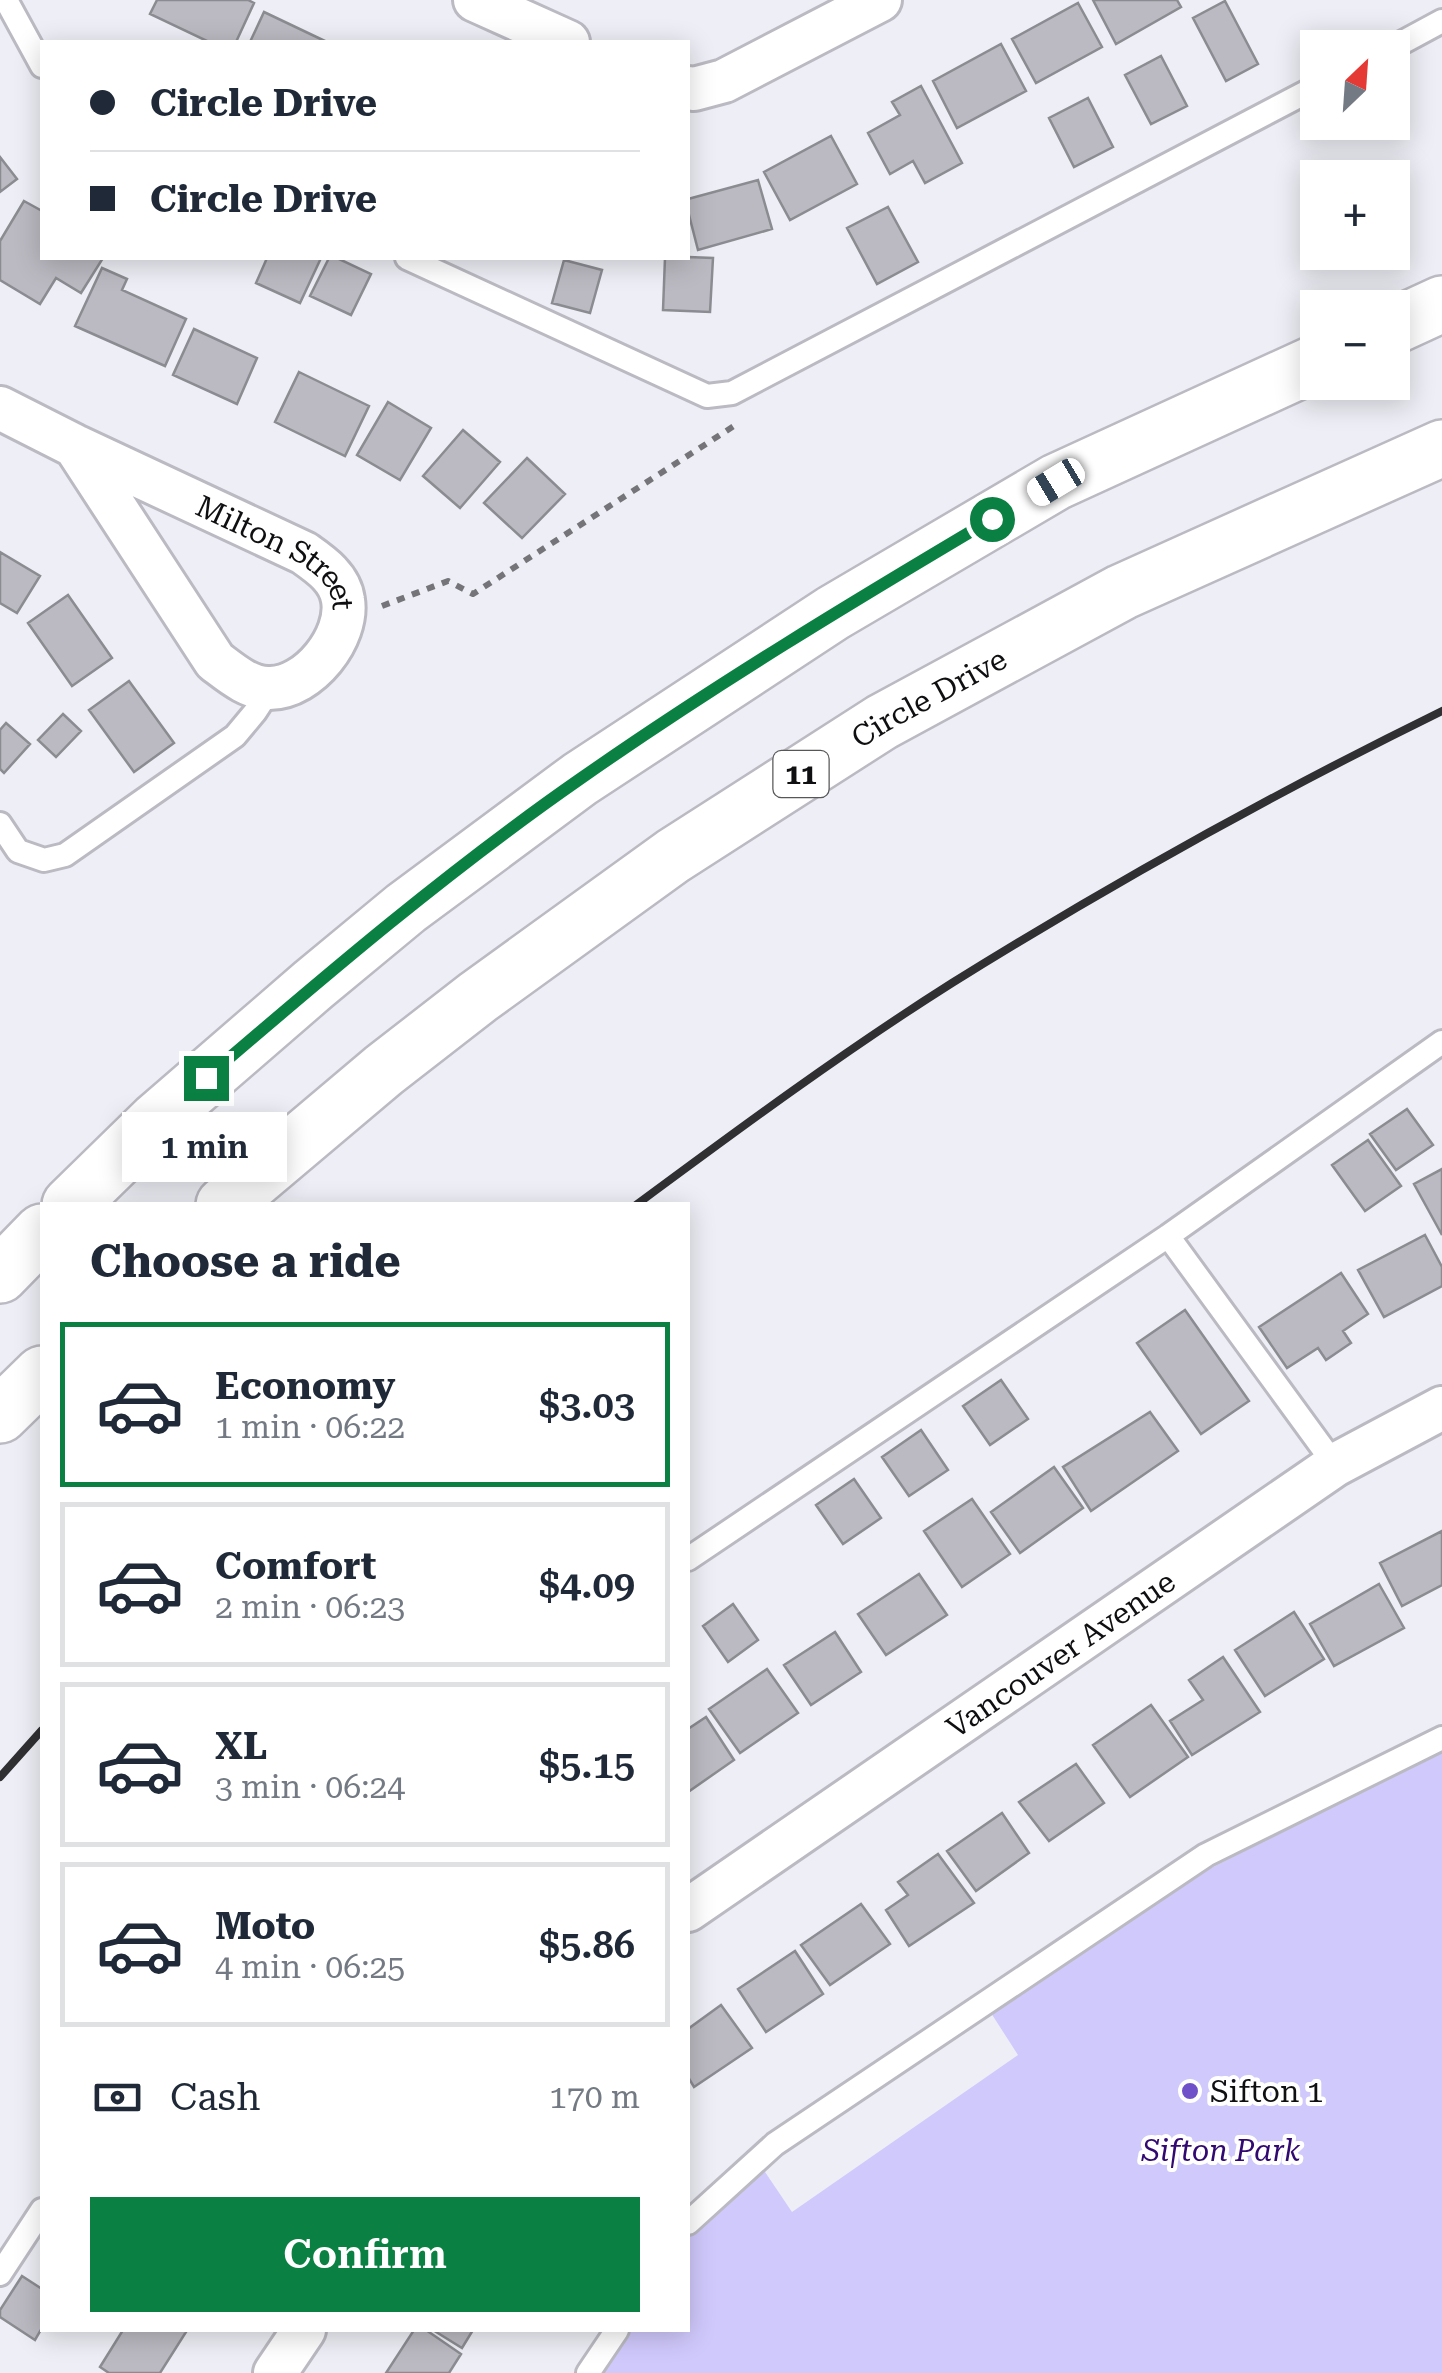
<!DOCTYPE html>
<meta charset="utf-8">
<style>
body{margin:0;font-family:"Roboto Serif",serif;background:#f6f6f7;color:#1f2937;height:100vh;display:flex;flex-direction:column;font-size:38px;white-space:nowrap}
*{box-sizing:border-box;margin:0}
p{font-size:32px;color:#747a83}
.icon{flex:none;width:55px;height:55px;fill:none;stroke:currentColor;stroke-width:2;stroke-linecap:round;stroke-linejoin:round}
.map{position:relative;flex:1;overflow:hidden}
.sheet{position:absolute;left:40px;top:1202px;width:650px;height:1130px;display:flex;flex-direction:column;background:#fff;border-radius:0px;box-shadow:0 5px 25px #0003}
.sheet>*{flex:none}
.hud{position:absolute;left:40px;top:40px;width:650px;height:220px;border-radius:0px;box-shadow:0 5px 25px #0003;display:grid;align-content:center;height:220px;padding:0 50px;background:#fff}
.needle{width:65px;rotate:25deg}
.controls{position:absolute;left:1300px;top:30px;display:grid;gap:20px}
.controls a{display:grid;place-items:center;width:110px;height:110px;border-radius:0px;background:#fff;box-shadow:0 5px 25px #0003;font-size:50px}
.end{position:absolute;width:45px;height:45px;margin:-22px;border:12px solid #0b8043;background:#fff;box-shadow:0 0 0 5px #fff}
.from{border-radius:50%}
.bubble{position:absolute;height:70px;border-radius:0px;background:#fff;box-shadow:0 5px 25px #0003;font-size:32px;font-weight:600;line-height:70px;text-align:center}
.car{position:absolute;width:30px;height:60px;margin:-30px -15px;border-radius:12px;box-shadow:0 0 8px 2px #0007;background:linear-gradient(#fff 24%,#345 0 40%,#fff 0 76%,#345 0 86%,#fff 0)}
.hud b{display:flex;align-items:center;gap:35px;height:95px;font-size:38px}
.hud b+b{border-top:2px solid #e0e1e3}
.hud i{width:25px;height:25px;background:#1f2937}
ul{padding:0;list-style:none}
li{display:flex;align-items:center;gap:30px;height:165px;margin:0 20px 15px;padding:0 30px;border:5px solid #e0e1e3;border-radius:0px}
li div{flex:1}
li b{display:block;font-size:38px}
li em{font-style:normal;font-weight:600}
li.selected{border-color:#0b8043}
li>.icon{width:90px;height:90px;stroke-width:1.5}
h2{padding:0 50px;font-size:45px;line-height:120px}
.pay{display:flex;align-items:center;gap:25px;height:110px;padding:0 50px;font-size:38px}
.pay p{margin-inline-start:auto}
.action{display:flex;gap:20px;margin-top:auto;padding:20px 50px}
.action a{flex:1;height:115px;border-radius:0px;background:#0b8043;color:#fff;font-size:40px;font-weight:600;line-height:115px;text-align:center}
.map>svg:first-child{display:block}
.green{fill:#d0c9fc}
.building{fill:#bbbac2;stroke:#8b8b92;stroke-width:2.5}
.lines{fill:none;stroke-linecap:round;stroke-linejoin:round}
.lane-casing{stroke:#bbbac2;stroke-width:28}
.street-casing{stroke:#bbbac2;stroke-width:48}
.highway-casing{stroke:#bbbac2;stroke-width:60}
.path{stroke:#747479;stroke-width:6;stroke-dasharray:8 8;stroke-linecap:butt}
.lane{stroke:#fff;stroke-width:22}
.street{stroke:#fff;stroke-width:42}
.highway{stroke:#fff;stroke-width:55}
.rail{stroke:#303033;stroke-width:8}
.route{stroke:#0b8043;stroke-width:12}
.poi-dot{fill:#7051ca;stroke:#fff;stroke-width:4}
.labels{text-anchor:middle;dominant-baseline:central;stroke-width:8;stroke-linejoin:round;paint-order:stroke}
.shield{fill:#fff;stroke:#575758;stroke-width:2.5}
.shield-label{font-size:28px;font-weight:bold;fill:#0f0f11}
.street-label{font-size:30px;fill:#0f0f11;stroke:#fff}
.poi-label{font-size:30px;fill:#0f0f11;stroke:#fff;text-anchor:start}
.park-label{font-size:30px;font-style:italic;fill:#310970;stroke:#fff}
</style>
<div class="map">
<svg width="1442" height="2373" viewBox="0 0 1442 2373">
<rect width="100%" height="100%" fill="#eeeef6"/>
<path class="green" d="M 1442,1749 L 1442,2373 L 596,2373 L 623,2330 L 688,2330 L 688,2231 L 763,2169 L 792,2212 L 1018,2055 L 991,2013 L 1186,1881 Z"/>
<path class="building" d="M 157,0 L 248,0 L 254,3 L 236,42 L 209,42 L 150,14 Z
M 1093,0 L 1177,0 L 1181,7 L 1116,44 Z
M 1225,1 L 1258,64 L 1226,81 L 1193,18 Z
M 1078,3 L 1102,47 L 1036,83 L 1012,39 Z
M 264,12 L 327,42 L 250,42 Z
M 1001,44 L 1026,91 L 957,128 L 933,81 Z
M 1161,56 L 1187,106 L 1151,124 L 1125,75 Z
M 921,86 L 962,163 L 925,183 L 913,161 L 890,174 L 868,133 L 900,115 L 892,102 Z
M 1088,98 L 1113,147 L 1074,167 L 1049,118 Z
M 831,136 L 857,184 L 790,220 L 764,172 Z
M 0,157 L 17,179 L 0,192 Z
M 758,180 L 772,229 L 698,250 L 688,211 L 688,199 Z
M 24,201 L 42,211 L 42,258 L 103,258 L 81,293 L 56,278 L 40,304 L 0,280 L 0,241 Z
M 888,207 L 918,262 L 877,284 L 847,228 Z
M 688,257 L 713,258 L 710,312 L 663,310 L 665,258 Z
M 267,258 L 321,258 L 300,303 L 256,283 Z
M 329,258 L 337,258 L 371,274 L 351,315 L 310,296 Z
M 564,260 L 602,270 L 590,313 L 552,303 Z
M 102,268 L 127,279 L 122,290 L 186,319 L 165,366 L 75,326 Z
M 194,329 L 257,358 L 237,404 L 173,375 Z
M 299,372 L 369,406 L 345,456 L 275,422 Z
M 388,402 L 431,428 L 400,480 L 357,455 Z
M 463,430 L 500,462 L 460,508 L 423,476 Z
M 527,458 L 565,494 L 522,538 L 484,503 Z
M 0,552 L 40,576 L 17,613 L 0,603 Z
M 68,595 L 112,658 L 72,686 L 28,623 Z
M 129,681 L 174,743 L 134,772 L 89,710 Z
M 63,714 L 81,731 L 56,757 L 38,740 Z
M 6,723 L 30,744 L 4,773 L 0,769 L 0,730 Z
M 1407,1109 L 1433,1145 L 1396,1170 L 1370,1134 Z
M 1368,1140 L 1401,1186 L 1365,1211 L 1332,1165 Z
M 1442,1169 L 1442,1235 L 1414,1184 Z
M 1425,1235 L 1442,1267 L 1442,1286 L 1384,1317 L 1358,1270 Z
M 1341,1273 L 1368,1314 L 1343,1331 L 1351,1343 L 1326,1360 L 1318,1348 L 1287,1368 L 1259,1327 Z
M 1185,1310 L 1249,1401 L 1201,1434 L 1137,1343 Z
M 1001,1380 L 1028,1419 L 990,1445 L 963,1406 Z
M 1150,1412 L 1178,1451 L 1091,1511 L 1063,1467 Z
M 921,1430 L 948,1470 L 909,1496 L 882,1457 Z
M 1054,1467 L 1083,1508 L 1020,1553 L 991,1512 Z
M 854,1479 L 881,1518 L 843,1544 L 816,1505 Z
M 972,1499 L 1010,1554 L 962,1587 L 924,1531 Z
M 1442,1531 L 1442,1585 L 1402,1606 L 1380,1563 Z
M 919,1574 L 947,1615 L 886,1655 L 858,1614 Z
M 1379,1584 L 1404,1628 L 1334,1666 L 1310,1624 Z
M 733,1604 L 758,1640 L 728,1662 L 703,1626 Z
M 1294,1612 L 1324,1659 L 1265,1696 L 1235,1650 Z
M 835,1632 L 861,1672 L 811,1705 L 784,1665 Z
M 1223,1657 L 1260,1712 L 1192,1755 L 1170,1721 L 1203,1700 L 1189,1680 Z
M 767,1669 L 798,1713 L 740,1753 L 709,1709 Z
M 1151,1705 L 1188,1757 L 1130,1797 L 1093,1745 Z
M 706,1717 L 734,1760 L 688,1792 L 688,1729 Z
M 1076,1764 L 1104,1803 L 1049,1841 L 1019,1802 Z
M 1002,1813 L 1029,1853 L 976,1891 L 947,1851 Z
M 938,1854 L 974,1903 L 909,1946 L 886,1910 L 908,1895 L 898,1882 Z
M 861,1904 L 890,1944 L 830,1985 L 801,1945 Z
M 795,1951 L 823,1994 L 766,2032 L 738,1989 Z
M 721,2005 L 752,2048 L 694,2087 L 688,2077 L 688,2029 Z
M 22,2276 L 42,2289 L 42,2328 L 35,2340 L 0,2317 L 0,2310 Z
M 123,2330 L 182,2330 L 186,2332 L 160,2373 L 109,2373 L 100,2367 Z
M 414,2330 L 426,2330 L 461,2354 L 449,2373 L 386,2373 Z
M 433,2330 L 473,2330 L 462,2348 Z"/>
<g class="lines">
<g class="lane-casing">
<path id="lane" d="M 6,0 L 42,66
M 1392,48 L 1442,21
M 407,258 L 707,396 L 732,393 L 1318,86
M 0,824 L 18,851 L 44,860 L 65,855 L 235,736 L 255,712 L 270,689
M 1168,1236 L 1335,1465
M 688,1559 L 1168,1236 L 1442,1042
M 688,2223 L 775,2144 L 1206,1855 L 1442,1738
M 0,2274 L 42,2210
M 588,2373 L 617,2330"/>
</g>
<g class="street-casing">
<g id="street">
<path d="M 475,0 L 568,42"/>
<path d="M 688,88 L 694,89 L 724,81 L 880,0"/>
<path id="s1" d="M 0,408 L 75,446 L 304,553 C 321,565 340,578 343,600 C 349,637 309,688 270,688 C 249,689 231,673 215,661 L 75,446"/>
<path id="s2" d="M 688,1910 L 1335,1465 L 1442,1408"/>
<path d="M 275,2373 L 304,2330"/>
</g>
</g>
<g class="highway-casing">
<g id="highway">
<path d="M 1392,327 L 1442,304"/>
<path d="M 70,1205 L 157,1120 L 313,985 L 406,908 L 580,779 L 833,613 L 1056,482 L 1318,362"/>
<path id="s3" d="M 224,1205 L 384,1070 L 478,997 L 673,856 L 882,722 L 1122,592 L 1442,448"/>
<path d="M 0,1275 L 42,1232"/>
<path d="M 0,1415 L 42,1374"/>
</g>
</g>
<path class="path" d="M 382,606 L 448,581 L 473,594 L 737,424"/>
<use href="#lane" class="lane"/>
<use href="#street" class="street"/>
<use href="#highway" class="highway"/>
<path class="rail" d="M 636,1205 C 740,1128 843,1052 952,983 C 1111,884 1275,793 1442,711
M 0,1777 L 42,1730"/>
</g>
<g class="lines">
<path class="route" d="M 206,1078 C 327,974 449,870 580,779 C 713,686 852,602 992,519"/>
</g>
<circle class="poi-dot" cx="1190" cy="2091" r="10"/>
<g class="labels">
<rect class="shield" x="773.5" y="751" width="55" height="46" rx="8"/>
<g class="shield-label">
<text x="801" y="774">11</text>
</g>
<g class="street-label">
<text stroke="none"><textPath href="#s1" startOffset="315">Milton Street</textPath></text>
<text stroke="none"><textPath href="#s3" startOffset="870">Circle Drive</textPath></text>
<text stroke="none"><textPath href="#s2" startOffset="452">Vancouver Avenue</textPath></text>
</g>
<g class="poi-label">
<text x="1210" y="2091">Sifton 1</text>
</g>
<g class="park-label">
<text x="1221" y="2150">Sifton Park</text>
</g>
</g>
</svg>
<div class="controls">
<a><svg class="needle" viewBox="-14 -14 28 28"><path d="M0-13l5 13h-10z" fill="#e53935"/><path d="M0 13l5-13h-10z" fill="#747a83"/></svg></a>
<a>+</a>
<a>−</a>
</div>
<i class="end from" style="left:992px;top:519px"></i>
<i class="end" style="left:206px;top:1078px"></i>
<div class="bubble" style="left:122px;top:1112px;width:165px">1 min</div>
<i class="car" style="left:1056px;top:482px;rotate:239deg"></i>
<div class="hud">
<b><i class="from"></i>Circle Drive</b>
<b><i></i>Circle Drive</b>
</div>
<section class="sheet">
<h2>Choose a ride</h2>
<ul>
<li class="selected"><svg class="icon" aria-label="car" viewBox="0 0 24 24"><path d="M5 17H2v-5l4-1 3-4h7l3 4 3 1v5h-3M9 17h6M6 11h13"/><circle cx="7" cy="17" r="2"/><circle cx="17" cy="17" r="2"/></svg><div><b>Economy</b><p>1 min · 06:22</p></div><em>$3.03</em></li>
<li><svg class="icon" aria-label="car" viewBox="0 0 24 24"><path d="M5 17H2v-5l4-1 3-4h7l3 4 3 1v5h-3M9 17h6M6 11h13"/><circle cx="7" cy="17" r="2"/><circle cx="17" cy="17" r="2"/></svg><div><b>Comfort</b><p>2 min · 06:23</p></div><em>$4.09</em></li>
<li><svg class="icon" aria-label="car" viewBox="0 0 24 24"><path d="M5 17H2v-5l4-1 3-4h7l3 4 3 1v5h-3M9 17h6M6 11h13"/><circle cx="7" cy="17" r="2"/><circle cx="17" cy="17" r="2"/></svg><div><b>XL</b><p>3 min · 06:24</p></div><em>$5.15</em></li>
<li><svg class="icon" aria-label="car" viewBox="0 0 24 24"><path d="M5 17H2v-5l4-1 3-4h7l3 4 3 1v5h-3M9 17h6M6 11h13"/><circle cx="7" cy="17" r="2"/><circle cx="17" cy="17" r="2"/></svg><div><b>Moto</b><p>4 min · 06:25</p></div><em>$5.86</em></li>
</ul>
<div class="pay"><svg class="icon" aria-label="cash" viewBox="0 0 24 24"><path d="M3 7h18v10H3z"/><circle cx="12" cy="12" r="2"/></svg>Cash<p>170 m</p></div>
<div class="action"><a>Confirm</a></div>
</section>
</div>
